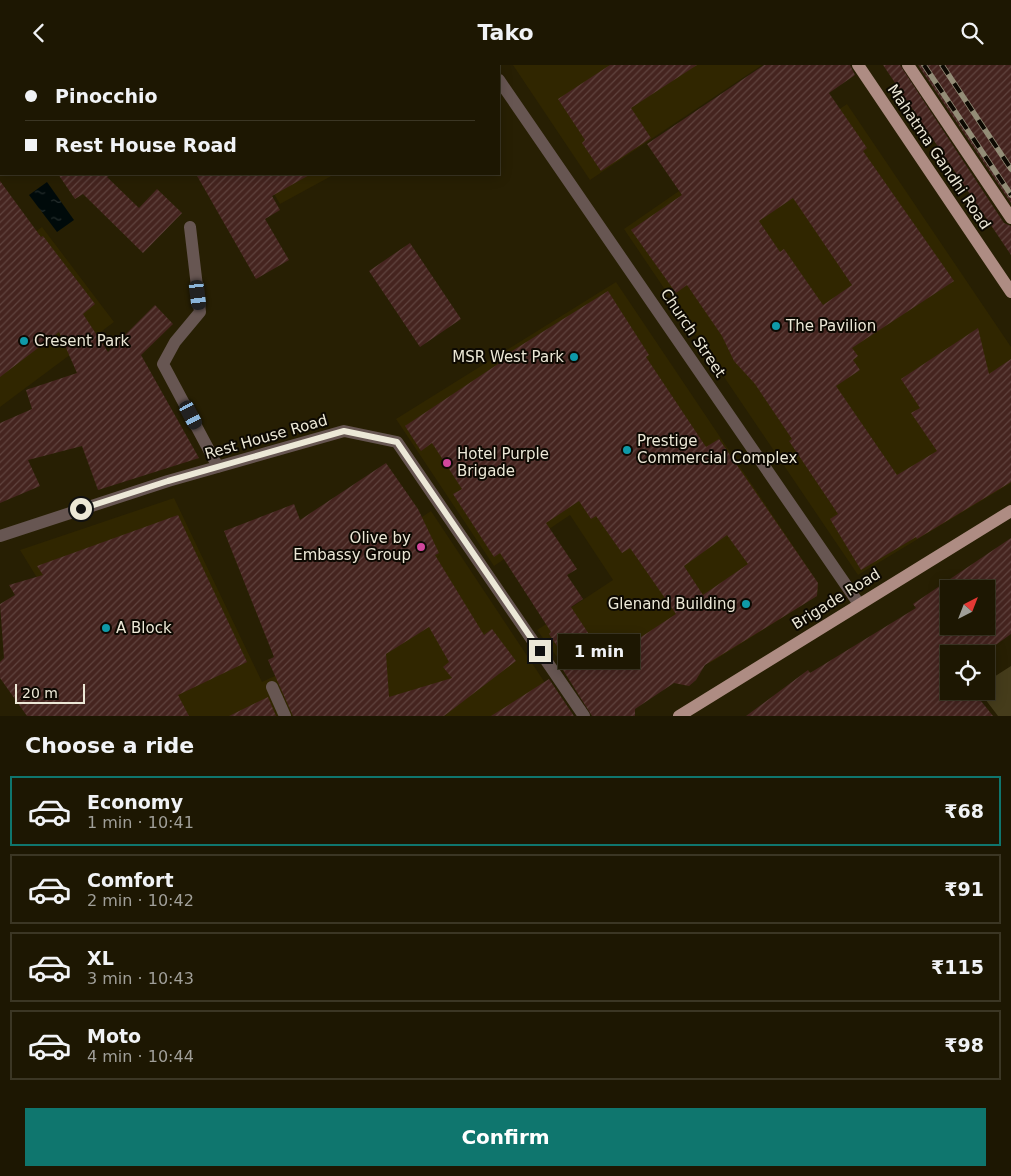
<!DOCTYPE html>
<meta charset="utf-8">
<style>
body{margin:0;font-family:"DejaVu Sans",sans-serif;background:#25200c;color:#f1f3f6;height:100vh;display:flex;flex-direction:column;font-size:19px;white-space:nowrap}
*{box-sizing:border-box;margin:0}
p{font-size:16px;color:#a09f99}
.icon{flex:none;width:28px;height:28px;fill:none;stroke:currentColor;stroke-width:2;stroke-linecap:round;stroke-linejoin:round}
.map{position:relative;height:651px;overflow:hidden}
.sheet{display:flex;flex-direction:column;background:#1d1702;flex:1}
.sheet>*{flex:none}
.hud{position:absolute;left:0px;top:0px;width:500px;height:110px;box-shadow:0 2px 12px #0003,0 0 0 1px #3b3624;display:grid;align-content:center;height:110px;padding:0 25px;background:#1d1702}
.needle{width:32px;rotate:42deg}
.controls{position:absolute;left:940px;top:515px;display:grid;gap:10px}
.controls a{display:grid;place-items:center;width:55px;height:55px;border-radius:0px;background:#1d1702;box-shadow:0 2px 12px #0003,0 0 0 1px #3b3624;font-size:25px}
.scale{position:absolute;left:15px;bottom:12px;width:70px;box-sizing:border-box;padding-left:5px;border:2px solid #ece8d7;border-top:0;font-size:14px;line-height:18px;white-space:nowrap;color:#ece8d7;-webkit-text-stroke:4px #0d0902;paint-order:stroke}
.end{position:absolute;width:22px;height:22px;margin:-11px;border:6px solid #ece8d7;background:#111;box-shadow:0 0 0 2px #111}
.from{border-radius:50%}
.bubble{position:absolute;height:35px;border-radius:0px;background:#1d1702;box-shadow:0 2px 12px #0003,0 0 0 1px #3b3624;font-size:16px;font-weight:700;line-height:35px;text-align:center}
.car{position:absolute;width:15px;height:30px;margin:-15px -8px;border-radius:6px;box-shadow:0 0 4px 1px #0007;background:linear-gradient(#222 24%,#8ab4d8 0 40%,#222 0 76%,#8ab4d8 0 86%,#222 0)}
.hud b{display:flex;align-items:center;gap:18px;height:48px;font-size:19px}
.hud b+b{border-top:1px solid #3b3624}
.hud i{width:12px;height:12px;background:#f1f3f6}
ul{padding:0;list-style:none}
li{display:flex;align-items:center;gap:15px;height:70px;margin:0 10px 8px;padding:0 15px;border:2px solid #3b3624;border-radius:0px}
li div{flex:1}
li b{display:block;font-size:19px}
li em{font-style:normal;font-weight:700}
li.selected{border-color:#0f766e}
li>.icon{width:45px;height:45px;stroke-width:1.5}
h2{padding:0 25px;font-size:22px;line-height:60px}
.button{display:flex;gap:10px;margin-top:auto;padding:10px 25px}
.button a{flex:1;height:58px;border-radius:0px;background:#0f766e;color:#fff;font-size:20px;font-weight:700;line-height:58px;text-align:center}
header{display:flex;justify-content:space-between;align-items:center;height:65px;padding:0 25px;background:#1d1702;font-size:22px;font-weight:700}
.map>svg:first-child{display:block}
.built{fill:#302600}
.grass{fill:#453c1b}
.water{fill:url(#water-ripples)}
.building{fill:url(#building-hatch);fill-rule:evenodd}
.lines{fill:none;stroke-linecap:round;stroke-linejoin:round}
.minor{stroke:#675652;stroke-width:12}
.major{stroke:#ae8c83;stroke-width:12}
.rail-casing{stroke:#938d77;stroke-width:5.5}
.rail{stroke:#0d0902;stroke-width:4;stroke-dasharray:11;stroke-linecap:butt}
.route{stroke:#ece8d7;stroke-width:6}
.culture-dot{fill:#0f9aa8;stroke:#0d0902;stroke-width:2}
.hotel-dot{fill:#d1479c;stroke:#0d0902;stroke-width:2}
.labels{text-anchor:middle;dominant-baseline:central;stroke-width:4;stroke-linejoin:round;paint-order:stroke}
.street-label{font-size:15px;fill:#ece8d7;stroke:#0d0902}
.poi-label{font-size:15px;fill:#ece8d7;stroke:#0d0902;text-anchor:start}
</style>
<header><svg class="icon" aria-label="back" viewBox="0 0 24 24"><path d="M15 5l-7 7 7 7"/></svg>Tako<svg class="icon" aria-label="search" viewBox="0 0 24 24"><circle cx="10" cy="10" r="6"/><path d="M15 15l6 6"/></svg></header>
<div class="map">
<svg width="1011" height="651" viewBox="0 0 1011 651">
<defs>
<pattern id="water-ripples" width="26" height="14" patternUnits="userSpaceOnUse" patternTransform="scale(1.25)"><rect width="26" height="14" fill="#000a0a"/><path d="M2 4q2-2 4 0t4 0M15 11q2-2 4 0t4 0" fill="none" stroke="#252e2d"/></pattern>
<pattern id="building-hatch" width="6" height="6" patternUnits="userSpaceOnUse" patternTransform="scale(1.25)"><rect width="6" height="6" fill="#45241f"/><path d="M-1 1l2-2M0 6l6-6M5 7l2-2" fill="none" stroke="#60443f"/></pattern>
</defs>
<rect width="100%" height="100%" fill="#271f03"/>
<path class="built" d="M 245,0 L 445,0 L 243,1 Z
M 513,0 L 762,0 L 590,115 Z
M 847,39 L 1011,282 L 1011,418 L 858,510 L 624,164 L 679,126 L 692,144 Z
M 262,109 L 335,109 L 280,139 Z
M 42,162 L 114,257 L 0,342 L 0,193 Z
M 616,217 L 818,518 L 817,531 L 710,598 L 706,597 L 699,601 L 700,609 L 689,621 L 674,618 L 601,651 L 537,565 L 613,515 L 570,450 L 494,501 L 396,354 Z
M 174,433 L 262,617 L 373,564 L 341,506 L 431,446 L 567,651 L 122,651 L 20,485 Z"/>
<path class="grass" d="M 1011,601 L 1011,651 L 998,651 L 979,626 L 986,626 L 986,617 Z"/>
<path class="water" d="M 47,117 L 74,155 L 57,167 L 29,130 Z"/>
<path class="building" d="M 610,0 L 697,0 L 631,43 L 651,73 L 601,106 L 582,78 L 585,75 L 558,34 Z
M 764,0 L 850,0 L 855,10 L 829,28 L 867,83 L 863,86 L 954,216 L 852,283 L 858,291 L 853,295 L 860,305 L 836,321 L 897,410 L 937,386 L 911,348 L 920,343 L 901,314 L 978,263 L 989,309 L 1011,294 L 1011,417 L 917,474 L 916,472 L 861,505 L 830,454 L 838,449 L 789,376 L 792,374 L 755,319 L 734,296 L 722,271 L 687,220 L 676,228 L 631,165 L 682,130 L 647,79 ZM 793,133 L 852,220 L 823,240 L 784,184 L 780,187 L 759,156 Z
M 883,0 L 900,0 L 1004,158 L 1011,161 L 1011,190 Z
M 918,0 L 1011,0 L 1011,138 Z
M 58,109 L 112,109 L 107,112 L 139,143 L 157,124 L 182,148 L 143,188 L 83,129 L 75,134 Z
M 196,109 L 311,109 L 272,131 L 280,145 L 265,154 L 289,195 L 256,214 Z
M 0,116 L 41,172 L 43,171 L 95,239 L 83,249 L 108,287 L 155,240 L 173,259 L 141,290 L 199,393 L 98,425 L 82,381 L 28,395 L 40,421 L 0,438 L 0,358 L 32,344 L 26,325 L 77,308 L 59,267 L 0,312 Z
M 410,178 L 461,254 L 420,282 L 369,206 Z
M 608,226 L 649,290 L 646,292 L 706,382 L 719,374 L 818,518 L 817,531 L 705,600 L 696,615 L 689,621 L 674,618 L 635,644 L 635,651 L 592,651 L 563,605 L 570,601 L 549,569 L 551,567 L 500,488 L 494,492 L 453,429 L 462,424 L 432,378 L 421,386 L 405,361 L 501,297 L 499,294 ZM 579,436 L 591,454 L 596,451 L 622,488 L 630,483 L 676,549 L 606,595 L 571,542 L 583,534 L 567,510 L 577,504 L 546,458 ZM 727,470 L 748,499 L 703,530 L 684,501 Z
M 386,398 L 418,444 L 439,488 L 435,490 L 484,570 L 492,564 L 516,596 L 444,651 L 293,651 L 268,595 L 274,592 L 224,466 L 294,439 L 300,455 ZM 429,562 L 449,597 L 443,602 L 452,613 L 389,632 L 386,589 Z
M 178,450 L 247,597 L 178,630 L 189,651 L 27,651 L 0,613 L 0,597 L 4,593 L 0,539 L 15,530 L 9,520 L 43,510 L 37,501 Z
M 1011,473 L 1011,569 L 983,589 L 942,589 L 949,597 L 949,626 L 973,626 L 993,651 L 746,651 L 808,605 L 810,608 L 916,543 L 913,539 ZM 945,524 L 986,524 L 986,561 L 949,561 L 949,528 Z
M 549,614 L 574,651 L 491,651 Z
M 268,632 L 276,651 L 229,651 Z"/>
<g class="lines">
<path class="minor" d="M 489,0 L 490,1
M 499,15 L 859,539
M 190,162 L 200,247 L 175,277 L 163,299 L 218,402
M 0,471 L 168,416 L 344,366 L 397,377 L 584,651
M 272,622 L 285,651"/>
<path class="major" d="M 858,0 L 1011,227
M 908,0 L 1011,153
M 679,651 L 1011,446"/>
<g class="rail-casing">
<path id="rail" d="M 924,0 L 1011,130
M 942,0 L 1011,104"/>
</g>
<use href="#rail" class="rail"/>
</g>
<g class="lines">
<path class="route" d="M 81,444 L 168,416 L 344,366 L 397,377 L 540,586"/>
</g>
<g class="culture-dot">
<circle cx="776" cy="261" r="5"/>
<circle cx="24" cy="276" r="5"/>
<circle cx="574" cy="292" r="5"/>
<circle cx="627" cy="385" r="5"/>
<circle cx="746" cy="539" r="5"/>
<circle cx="106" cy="563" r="5"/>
</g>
<g class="hotel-dot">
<circle cx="447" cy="398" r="5"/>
<circle cx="421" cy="482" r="5"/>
</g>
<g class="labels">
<g class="street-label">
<text transform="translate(939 92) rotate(56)">Mahatma Gandhi Road</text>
<text transform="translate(693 268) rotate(56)">Church Street</text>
<text transform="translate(266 372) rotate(-16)">Rest House Road</text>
<text transform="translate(836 534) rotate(-32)">Brigade Road</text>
</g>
<g class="poi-label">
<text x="786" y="261">The Pavilion</text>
<text x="34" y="276">Cresent Park</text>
<text x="564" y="292" text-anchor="end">MSR West Park</text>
<text x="637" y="376">Prestige<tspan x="637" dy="17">Commercial Complex</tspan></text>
<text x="457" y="389">Hotel Purple<tspan x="457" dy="17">Brigade</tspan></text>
<text x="411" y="473" text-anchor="end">Olive by<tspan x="411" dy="17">Embassy Group</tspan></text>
<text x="736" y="539" text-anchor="end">Glenand Building</text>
<text x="116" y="563">A Block</text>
</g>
</g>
</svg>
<div class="controls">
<a><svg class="needle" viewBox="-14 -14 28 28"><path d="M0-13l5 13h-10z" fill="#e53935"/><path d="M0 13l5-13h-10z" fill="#a09f99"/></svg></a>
<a><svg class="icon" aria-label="locate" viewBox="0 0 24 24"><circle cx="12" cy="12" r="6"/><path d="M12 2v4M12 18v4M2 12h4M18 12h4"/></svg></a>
</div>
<div class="scale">20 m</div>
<i class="end from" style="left:81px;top:444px"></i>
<i class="end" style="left:540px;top:586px"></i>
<div class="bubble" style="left:558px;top:569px;width:82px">1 min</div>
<i class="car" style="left:198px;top:230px;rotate:173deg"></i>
<i class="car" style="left:191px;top:350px;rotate:152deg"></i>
<div class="hud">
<b><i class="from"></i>Pinocchio</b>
<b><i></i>Rest House Road</b>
</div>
</div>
<section class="sheet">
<h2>Choose a ride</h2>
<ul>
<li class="selected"><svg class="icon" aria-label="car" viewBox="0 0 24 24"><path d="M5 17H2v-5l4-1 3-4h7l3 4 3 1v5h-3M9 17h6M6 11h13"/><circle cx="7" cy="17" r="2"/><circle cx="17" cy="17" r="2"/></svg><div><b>Economy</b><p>1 min · 10:41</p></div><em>₹68</em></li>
<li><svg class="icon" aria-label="car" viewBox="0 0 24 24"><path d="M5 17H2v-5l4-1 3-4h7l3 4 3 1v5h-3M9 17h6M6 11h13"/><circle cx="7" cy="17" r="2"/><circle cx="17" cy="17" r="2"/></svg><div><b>Comfort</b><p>2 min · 10:42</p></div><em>₹91</em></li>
<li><svg class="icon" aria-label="car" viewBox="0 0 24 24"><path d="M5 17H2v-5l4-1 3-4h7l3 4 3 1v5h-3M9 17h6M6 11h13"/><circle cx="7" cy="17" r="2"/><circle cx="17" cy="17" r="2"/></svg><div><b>XL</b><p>3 min · 10:43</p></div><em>₹115</em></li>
<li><svg class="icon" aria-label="car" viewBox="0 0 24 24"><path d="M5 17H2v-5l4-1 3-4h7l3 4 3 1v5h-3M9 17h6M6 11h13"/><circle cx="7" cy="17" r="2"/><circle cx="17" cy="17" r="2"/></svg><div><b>Moto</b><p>4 min · 10:44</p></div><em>₹98</em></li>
</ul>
<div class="button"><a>Confirm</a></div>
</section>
